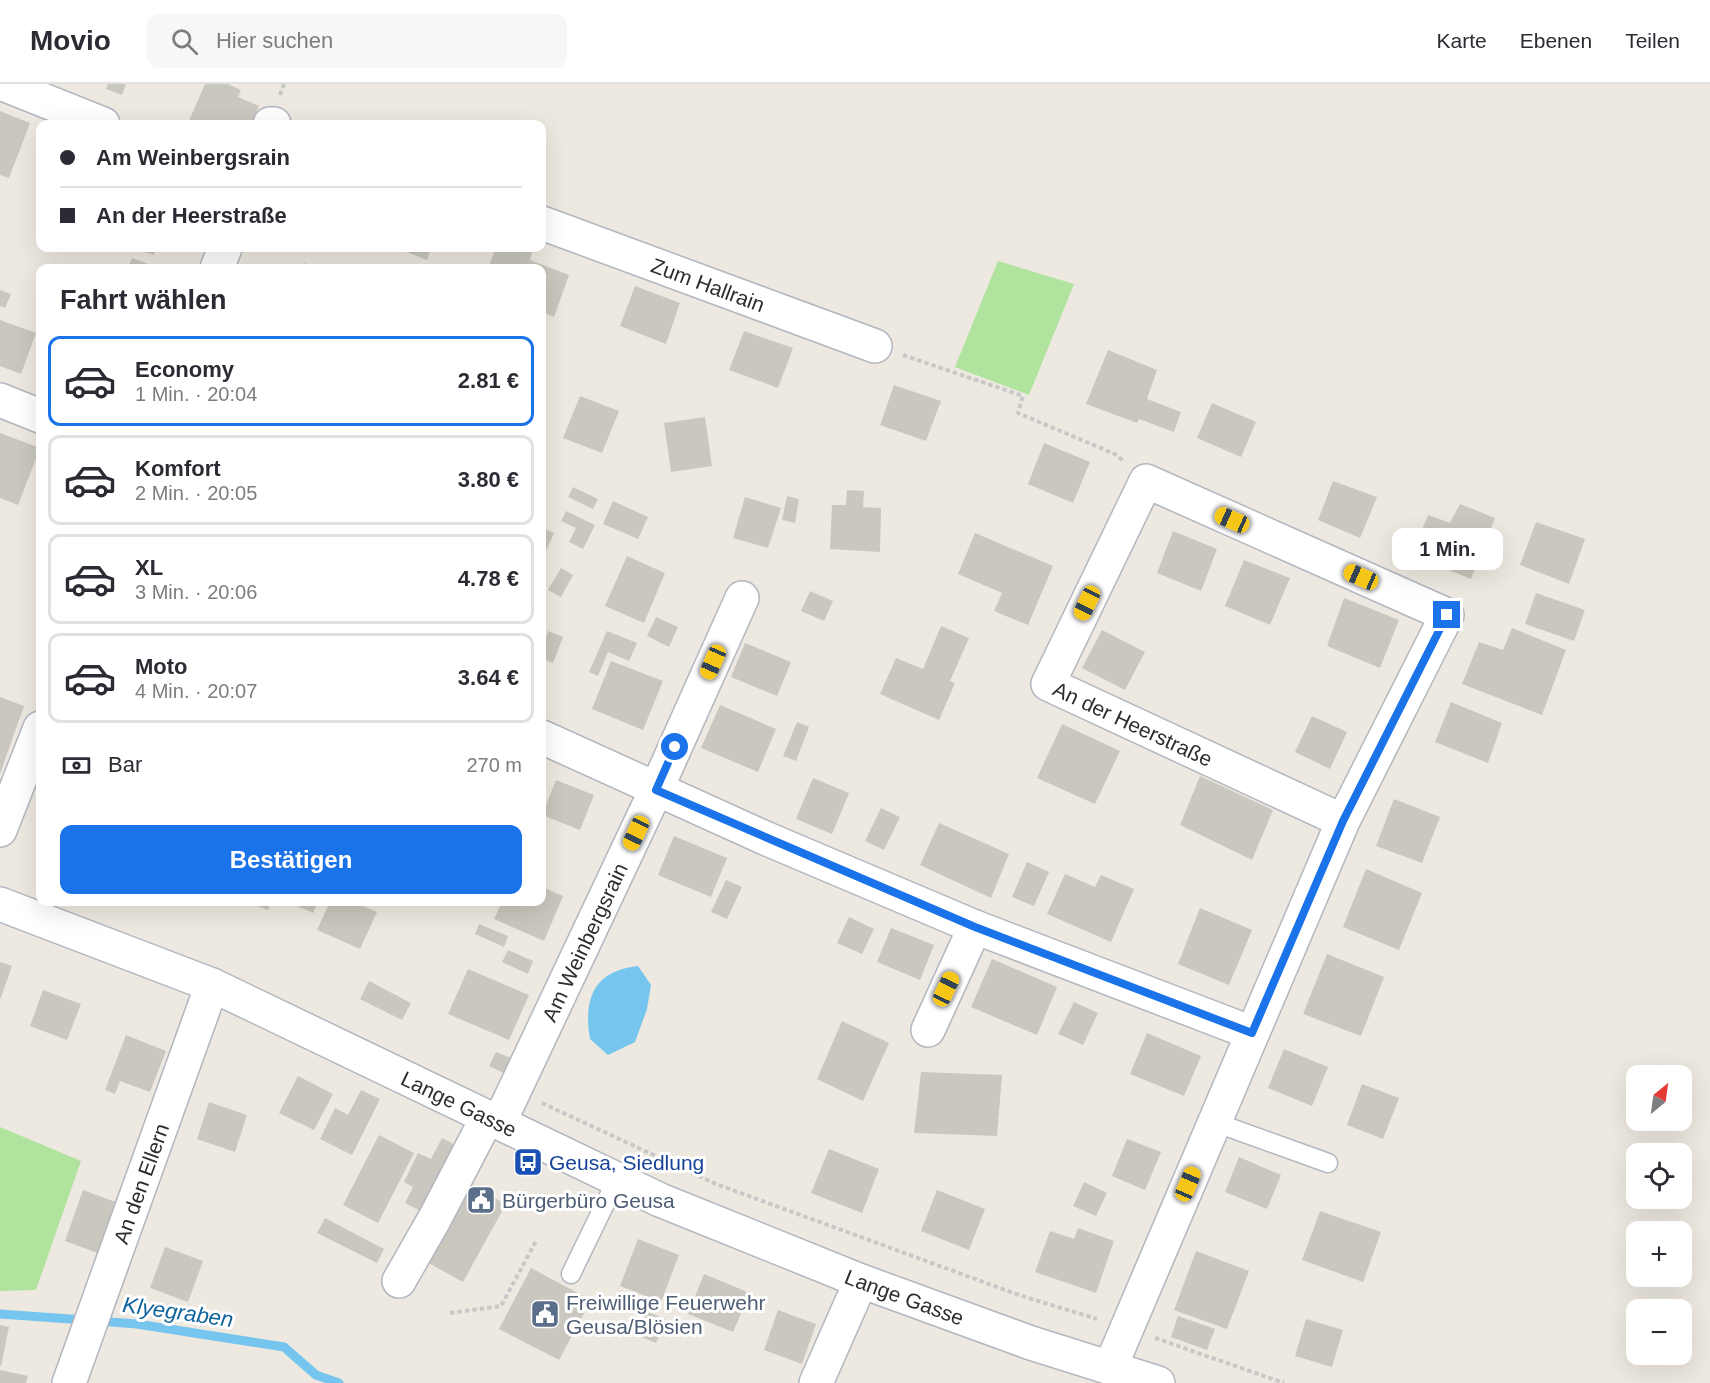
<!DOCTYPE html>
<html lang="de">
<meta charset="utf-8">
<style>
body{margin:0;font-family:Helvetica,sans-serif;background:#f7f7f7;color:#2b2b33;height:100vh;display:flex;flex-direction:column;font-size:22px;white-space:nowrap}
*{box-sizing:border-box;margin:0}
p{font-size:20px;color:#7c7c81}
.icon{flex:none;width:33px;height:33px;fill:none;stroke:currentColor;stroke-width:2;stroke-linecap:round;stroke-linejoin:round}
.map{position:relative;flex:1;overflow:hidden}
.drawer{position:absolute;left:36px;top:180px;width:510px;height:642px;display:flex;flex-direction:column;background:#fff;border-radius:12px;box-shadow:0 6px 24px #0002}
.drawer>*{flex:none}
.top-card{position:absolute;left:36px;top:36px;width:510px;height:132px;border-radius:12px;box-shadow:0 6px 24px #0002;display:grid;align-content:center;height:132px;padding:0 24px;background:#fff}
.needle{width:39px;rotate:29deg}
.fabs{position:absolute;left:1626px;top:981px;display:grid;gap:12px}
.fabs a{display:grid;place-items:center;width:66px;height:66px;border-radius:12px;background:#fff;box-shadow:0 6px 24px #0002;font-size:30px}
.end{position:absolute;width:27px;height:27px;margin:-14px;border:8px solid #1a73e8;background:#fff;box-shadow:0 0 0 3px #fff}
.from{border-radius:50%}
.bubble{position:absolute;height:42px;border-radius:12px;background:#fff;box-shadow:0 6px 24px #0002;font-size:20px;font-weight:700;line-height:42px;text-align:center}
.car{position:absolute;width:18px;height:36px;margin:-18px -9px;border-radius:8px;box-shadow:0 0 4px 2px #0007;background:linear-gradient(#f5c518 24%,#345 0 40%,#f5c518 0 76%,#345 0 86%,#f5c518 0)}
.top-card b{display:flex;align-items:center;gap:21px;height:57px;font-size:22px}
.top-card b+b{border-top:2px solid #e1e1e2}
.top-card i{width:15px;height:15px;background:#2b2b33}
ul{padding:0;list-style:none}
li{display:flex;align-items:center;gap:18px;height:90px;margin:0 12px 9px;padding:0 12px;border:3px solid #e1e1e2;border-radius:12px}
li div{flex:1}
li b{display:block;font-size:22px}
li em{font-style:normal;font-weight:700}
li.selected{border-color:#1a73e8}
li>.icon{width:54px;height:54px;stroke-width:1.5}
h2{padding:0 24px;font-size:27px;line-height:72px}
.pay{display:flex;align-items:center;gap:15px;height:66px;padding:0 24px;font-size:22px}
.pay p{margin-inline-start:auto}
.primary-button{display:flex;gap:12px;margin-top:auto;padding:12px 24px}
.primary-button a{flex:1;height:69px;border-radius:12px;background:#1a73e8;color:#fff;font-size:24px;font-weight:700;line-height:69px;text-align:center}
header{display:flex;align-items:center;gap:36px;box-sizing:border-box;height:84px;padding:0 30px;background:#fff;border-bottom:2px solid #e1e1e2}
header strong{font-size:28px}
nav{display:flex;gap:33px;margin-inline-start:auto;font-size:21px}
.search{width:420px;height:54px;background:#f7f7f7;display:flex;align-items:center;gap:15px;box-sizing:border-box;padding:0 21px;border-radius:12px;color:#7c7c81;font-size:22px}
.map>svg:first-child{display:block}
.green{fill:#b0e39d}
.water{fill:#75c5ee}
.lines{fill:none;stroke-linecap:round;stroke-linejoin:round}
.stream{stroke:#75c5ee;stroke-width:9}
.building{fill:#cac7be}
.service-casing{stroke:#b3b5c0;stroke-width:21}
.minor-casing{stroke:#b3b5c0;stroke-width:36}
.tertiary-casing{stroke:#b3b5c0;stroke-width:36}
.path{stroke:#c8c8c8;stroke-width:4;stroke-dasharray:4.5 3;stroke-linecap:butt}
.service{stroke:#fff;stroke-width:18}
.minor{stroke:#fff;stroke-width:33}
.tertiary{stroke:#fff;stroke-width:33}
.route{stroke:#1a73e8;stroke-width:8}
.labels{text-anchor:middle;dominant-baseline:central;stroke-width:6;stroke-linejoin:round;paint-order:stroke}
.street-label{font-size:21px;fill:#2d2d2d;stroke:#fff}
.transit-label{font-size:21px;fill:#164399;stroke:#fff;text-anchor:start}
.service-label{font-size:21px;fill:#4e5e75;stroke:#fff;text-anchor:start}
.water-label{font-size:22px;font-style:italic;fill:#0f639e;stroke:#fff}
</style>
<header>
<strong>Movio</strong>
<div class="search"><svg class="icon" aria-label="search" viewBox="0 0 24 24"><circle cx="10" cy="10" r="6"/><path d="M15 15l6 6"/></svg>Hier suchen</div>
<nav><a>Karte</a><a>Ebenen</a><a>Teilen</a></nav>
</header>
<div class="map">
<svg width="1710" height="1299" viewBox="0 0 1710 1299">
<rect width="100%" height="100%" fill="#eee9e0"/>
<path class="green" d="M 998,177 L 1074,200 L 1029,311 L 955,283 Z
M 0,1043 L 81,1077 L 36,1206 L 0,1207 Z"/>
<path class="water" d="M 638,882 L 651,901 L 647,925 L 635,958 L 608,971 L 590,955 C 583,914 594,887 638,882 Z"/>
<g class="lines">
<path class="stream" d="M 0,1230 L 84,1236
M 98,1237 L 137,1240 L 284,1263 L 316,1291 L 339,1299"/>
</g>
<path class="building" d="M 108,0 L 126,0 L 122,11 L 106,5 Z
M 205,0 L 228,0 L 241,6 L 238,13 L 259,22 L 251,40 L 188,39 Z
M 0,27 L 30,39 L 9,94 L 0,91 Z
M 133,164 L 156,164 L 154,171 Z
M 396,164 L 431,164 L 427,176 Z
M 496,164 L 533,165 L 530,176 L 569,191 L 554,233 L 542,228 L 542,184 L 488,184 Z
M 132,174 L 159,184 L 128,184 Z
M 304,179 L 318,184 L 301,184 Z
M 635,202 L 680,219 L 666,260 L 620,242 Z
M 0,206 L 11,210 L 5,224 L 0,222 Z
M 0,236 L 36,249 L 21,290 L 0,282 Z
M 744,247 L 793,264 L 778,304 L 729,286 Z
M 1108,266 L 1157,286 L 1147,315 L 1181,328 L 1174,348 L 1139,335 L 1137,339 L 1086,320 Z
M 894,301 L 941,317 L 926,357 L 880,341 Z
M 580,312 L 619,327 L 602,369 L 563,354 Z
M 1212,319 L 1256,338 L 1241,373 L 1197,354 Z
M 705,333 L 712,382 L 671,388 L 664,339 Z
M 0,349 L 40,364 L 18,421 L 0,414 Z
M 1044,359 L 1090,378 L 1073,419 L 1028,400 Z
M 1333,397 L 1377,413 L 1360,454 L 1318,436 Z
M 573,403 L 598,415 L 593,425 L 568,413 Z
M 847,406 L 864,407 L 863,423 L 881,424 L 880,468 L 830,465 L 832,421 L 846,421 Z
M 787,412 L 799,415 L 795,439 L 782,436 Z
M 745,413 L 781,424 L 768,464 L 733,454 Z
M 613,417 L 648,433 L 638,455 L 603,440 Z
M 1460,420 L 1495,434 L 1471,495 L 1412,471 L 1428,431 L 1450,439 Z
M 566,427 L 595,441 L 583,465 L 569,458 L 576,444 L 561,437 Z
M 1536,438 L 1585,455 L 1569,500 L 1520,481 Z
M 542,444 L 554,449 L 542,476 Z
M 1173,447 L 1217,465 L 1201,507 L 1157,489 Z
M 975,449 L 1053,482 L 1028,541 L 994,527 L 1002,509 L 958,490 Z
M 627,472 L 665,489 L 644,539 L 605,522 Z
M 1244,476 L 1290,494 L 1270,541 L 1225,522 Z
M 561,484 L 573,491 L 561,513 L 548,506 Z
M 810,507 L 833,517 L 824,537 L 801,527 Z
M 1536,509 L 1585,526 L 1574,557 L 1525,540 Z
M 1344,514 L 1399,536 L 1380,584 L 1327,562 Z
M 656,533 L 678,543 L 669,563 L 647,552 Z
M 941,542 L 969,554 L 950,597 L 955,599 L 939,636 L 880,610 L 896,574 L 923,585 Z
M 1512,544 L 1566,566 L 1542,631 L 1462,600 L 1479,558 L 1503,566 Z
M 1102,546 L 1145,568 L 1125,606 L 1082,584 Z
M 548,547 L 563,553 L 553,579 L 542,575 L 542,565 Z
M 607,547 L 637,559 L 629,577 L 608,568 L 598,592 L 589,588 Z
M 745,559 L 791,578 L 777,612 L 731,593 Z
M 611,577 L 663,597 L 643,646 L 592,625 Z
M 0,613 L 24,622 L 0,690 Z
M 1451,618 L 1502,639 L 1488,679 L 1435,658 Z
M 720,621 L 776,645 L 758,688 L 701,664 Z
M 1312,632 L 1347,648 L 1330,685 L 1295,668 Z
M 797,638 L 809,643 L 796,677 L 783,672 Z
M 1062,640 L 1120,667 L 1095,720 L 1037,694 Z
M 1200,692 L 1273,726 L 1252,776 L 1180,741 Z
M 813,694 L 849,709 L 832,750 L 796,735 Z
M 556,696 L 594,711 L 580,746 L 542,731 Z
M 1394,715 L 1440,733 L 1422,779 L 1376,762 Z
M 881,724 L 900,733 L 884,766 L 865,757 Z
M 939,739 L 1009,770 L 991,814 L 920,781 Z
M 674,752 L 727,774 L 711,813 L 658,791 Z
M 1027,778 L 1049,788 L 1034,822 L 1012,813 Z
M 1366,785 L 1422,809 L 1399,866 L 1343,843 Z
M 1065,790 L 1095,803 L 1101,791 L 1134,805 L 1111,858 L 1047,830 Z
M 726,796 L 742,803 L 727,835 L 711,828 Z
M 542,803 L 563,812 L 544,857 L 494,835 L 502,818 L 542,818 Z
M 248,818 L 271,818 L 268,826 Z
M 297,818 L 318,818 L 313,829 L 295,821 Z
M 330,818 L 354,818 L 377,828 L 360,865 L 317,846 Z
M 1200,824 L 1252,846 L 1229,901 L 1178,880 Z
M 849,833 L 874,845 L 862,870 L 837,859 Z
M 479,840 L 508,852 L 504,863 L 475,850 Z
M 891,844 L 934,861 L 920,896 L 877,878 Z
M 508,866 L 533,877 L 528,890 L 502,878 Z
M 1327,870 L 1384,893 L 1361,952 L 1303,930 Z
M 992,875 L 1057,903 L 1037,951 L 971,923 Z
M 0,878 L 12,882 L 0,916 Z
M 468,885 L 529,911 L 509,956 L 448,930 Z
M 369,897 L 411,919 L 402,936 L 360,915 Z
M 43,906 L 81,920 L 67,956 L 30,942 Z
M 1074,918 L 1098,929 L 1083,961 L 1058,950 Z
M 842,937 L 889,959 L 863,1017 L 817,995 Z
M 1147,949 L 1201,972 L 1184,1012 L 1130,990 Z
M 126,951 L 166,967 L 150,1008 L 120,997 L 115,1010 L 105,1006 Z
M 1284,965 L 1328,983 L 1312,1022 L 1268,1004 Z
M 496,968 L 511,974 L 504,989 L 489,982 Z
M 921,988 L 1002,991 L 997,1052 L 914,1049 Z
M 298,992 L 333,1010 L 314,1046 L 279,1029 Z
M 1362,1000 L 1399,1014 L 1383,1055 L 1347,1041 Z
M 361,1006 L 380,1015 L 352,1071 L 320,1055 L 335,1024 L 348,1031 Z
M 209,1018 L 247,1031 L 235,1068 L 197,1055 Z
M 379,1051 L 414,1069 L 378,1139 L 343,1121 Z
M 442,1054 L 463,1065 L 430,1132 L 405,1119 L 413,1103 L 404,1098 L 418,1069 L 431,1075 Z
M 1127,1055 L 1161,1068 L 1145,1106 L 1112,1092 Z
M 829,1065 L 879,1085 L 862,1129 L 811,1109 Z
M 1239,1073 L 1281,1091 L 1267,1125 L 1225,1108 Z
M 1084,1098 L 1107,1109 L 1096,1132 L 1073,1122 Z
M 466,1099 L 506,1120 L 463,1198 L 423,1176 Z
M 83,1106 L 121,1120 L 103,1171 L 65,1157 Z
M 937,1106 L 985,1125 L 969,1166 L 921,1147 Z
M 1320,1127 L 1381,1148 L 1363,1198 L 1302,1176 Z
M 325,1134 L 384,1165 L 377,1179 L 317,1149 Z
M 1078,1144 L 1114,1157 L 1096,1209 L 1035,1188 L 1050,1147 L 1074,1155 Z
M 638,1155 L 679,1171 L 661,1218 L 620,1202 Z
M 165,1163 L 203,1177 L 188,1218 L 150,1204 Z
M 1196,1167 L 1249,1187 L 1227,1245 L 1174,1226 Z
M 531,1184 L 591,1216 L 559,1276 L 499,1245 Z
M 704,1190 L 750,1209 L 733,1248 L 688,1230 Z
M 643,1226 L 665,1235 L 656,1259 L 634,1250 Z
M 778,1226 L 816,1240 L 802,1280 L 764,1266 Z
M 1178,1232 L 1215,1245 L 1207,1266 L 1171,1253 Z
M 1306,1235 L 1343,1246 L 1332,1283 L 1295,1272 Z
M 0,1241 L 9,1243 L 1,1282 L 0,1282 Z
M 0,1286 L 28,1292 L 26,1299 L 0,1299 Z"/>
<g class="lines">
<g class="service-casing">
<path id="service" d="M 1214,1038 L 1328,1079
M 571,1190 L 617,1095"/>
</g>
<g class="minor-casing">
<g id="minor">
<path d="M 3,0 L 103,40"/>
<path d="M 270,40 L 274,40"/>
<path id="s1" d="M 542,139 L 875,262"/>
<path d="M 217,184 L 225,164"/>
<path d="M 0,316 L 40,332"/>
<path d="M 542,653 L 765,754 L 975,843 L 1252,949"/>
<path d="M 0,746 L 40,644"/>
<path d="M 928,946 L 975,843"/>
<path id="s2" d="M 499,1039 L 656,706 L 742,514"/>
<path d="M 399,1197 L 435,1134 L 487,1034"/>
<path id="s3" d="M 1110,1284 L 1343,737 L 1447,531 L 1146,397 L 1048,600 L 1343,737"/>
<path id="s4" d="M 69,1299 L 212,901"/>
<path d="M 816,1299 L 861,1197"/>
</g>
</g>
<g class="tertiary-casing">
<g id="tertiary">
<path id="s5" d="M 0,820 L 212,901 L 660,1116 L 861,1197 L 1031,1259 L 1158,1299"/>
</g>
</g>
<path class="path" d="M 280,11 L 284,0
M 903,271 L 1023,312 L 1018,329 L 1117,371 L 1123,377
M 542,1019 L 716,1100 L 1019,1211 L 1097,1235
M 450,1229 L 501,1222 L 536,1157
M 1155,1254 L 1284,1299"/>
<use href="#service" class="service"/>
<use href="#minor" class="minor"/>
<use href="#tertiary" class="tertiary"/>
</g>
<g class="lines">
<path class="route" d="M 675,663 L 656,706 L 975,843 L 1252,949 L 1343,737 L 1447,531"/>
</g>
<defs>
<g id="bus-square" transform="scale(1.5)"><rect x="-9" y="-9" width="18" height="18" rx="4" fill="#1a4fb4" stroke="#fff"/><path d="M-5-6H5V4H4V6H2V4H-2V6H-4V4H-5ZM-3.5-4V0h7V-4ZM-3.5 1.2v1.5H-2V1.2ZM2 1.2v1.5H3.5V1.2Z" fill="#fff"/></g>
<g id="civic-square" transform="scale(1.5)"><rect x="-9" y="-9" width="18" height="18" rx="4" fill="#5c6f8a" stroke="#fff"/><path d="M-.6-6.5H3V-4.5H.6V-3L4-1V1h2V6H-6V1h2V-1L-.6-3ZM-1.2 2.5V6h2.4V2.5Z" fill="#fff"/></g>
</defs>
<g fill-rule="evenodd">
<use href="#bus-square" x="528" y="1078"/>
<use href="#civic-square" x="481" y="1116"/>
<use href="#civic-square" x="545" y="1230"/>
</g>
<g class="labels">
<g class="street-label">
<text stroke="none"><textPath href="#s1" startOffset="177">Zum Hallrain</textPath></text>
<text stroke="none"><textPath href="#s3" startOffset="1474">An der Heerstraße</textPath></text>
<text stroke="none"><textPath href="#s2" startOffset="200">Am Weinbergsrain</textPath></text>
<text stroke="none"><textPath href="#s5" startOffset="501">Lange Gasse</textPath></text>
<text stroke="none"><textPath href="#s4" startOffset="212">An den Ellern</textPath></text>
<text stroke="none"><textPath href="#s5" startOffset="987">Lange Gasse</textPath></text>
</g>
<g class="transit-label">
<text x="549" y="1078">Geusa, Siedlung</text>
</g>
<g class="service-label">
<text x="502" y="1116">Bürgerbüro Geusa</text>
<text x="566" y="1218">Freiwillige Feuerwehr<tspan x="566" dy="24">Geusa/Blösien</tspan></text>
</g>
<g class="water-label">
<text transform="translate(178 1228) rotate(8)">Klyegraben</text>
</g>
</g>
</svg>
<div class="fabs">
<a><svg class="needle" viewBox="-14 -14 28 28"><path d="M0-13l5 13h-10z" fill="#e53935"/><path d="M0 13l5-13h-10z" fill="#7c7c81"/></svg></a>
<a><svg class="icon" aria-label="locate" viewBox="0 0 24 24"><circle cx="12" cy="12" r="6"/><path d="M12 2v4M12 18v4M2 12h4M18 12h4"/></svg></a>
<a>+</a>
<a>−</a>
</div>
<i class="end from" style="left:675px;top:663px"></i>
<i class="end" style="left:1447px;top:531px"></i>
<div class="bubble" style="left:1392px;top:444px;width:111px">1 Min.</div>
<i class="car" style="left:1232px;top:436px;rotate:294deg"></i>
<i class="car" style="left:1361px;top:493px;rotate:294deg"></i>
<i class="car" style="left:1087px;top:519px;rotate:206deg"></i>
<i class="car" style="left:713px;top:578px;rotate:204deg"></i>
<i class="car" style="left:636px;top:749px;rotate:205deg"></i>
<i class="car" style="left:946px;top:905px;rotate:25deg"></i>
<i class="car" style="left:1188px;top:1100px;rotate:23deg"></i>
<div class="top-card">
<b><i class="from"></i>Am Weinbergsrain</b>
<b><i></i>An der Heerstraße</b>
</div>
<section class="drawer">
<h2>Fahrt wählen</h2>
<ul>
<li class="selected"><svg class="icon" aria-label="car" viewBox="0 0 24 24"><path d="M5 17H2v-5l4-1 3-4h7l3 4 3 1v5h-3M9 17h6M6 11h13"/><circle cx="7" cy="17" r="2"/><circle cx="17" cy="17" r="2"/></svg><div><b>Economy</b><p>1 Min. · 20:04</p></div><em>2.81 €</em></li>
<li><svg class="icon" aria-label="car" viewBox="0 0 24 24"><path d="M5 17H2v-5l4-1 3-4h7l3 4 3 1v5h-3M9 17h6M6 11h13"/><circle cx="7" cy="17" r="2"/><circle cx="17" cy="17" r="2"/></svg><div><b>Komfort</b><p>2 Min. · 20:05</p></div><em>3.80 €</em></li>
<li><svg class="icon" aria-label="car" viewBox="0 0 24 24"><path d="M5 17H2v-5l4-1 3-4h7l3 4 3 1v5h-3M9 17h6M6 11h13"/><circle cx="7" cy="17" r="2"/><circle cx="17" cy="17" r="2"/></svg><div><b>XL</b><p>3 Min. · 20:06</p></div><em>4.78 €</em></li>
<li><svg class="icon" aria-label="car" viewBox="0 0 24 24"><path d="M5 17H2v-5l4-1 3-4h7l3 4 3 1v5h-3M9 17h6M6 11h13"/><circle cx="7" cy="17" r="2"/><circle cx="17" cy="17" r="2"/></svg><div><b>Moto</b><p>4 Min. · 20:07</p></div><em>3.64 €</em></li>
</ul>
<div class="pay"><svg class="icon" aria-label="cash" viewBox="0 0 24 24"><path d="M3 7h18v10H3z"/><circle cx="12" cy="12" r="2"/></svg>Bar<p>270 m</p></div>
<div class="primary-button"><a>Bestätigen</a></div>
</section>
</div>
